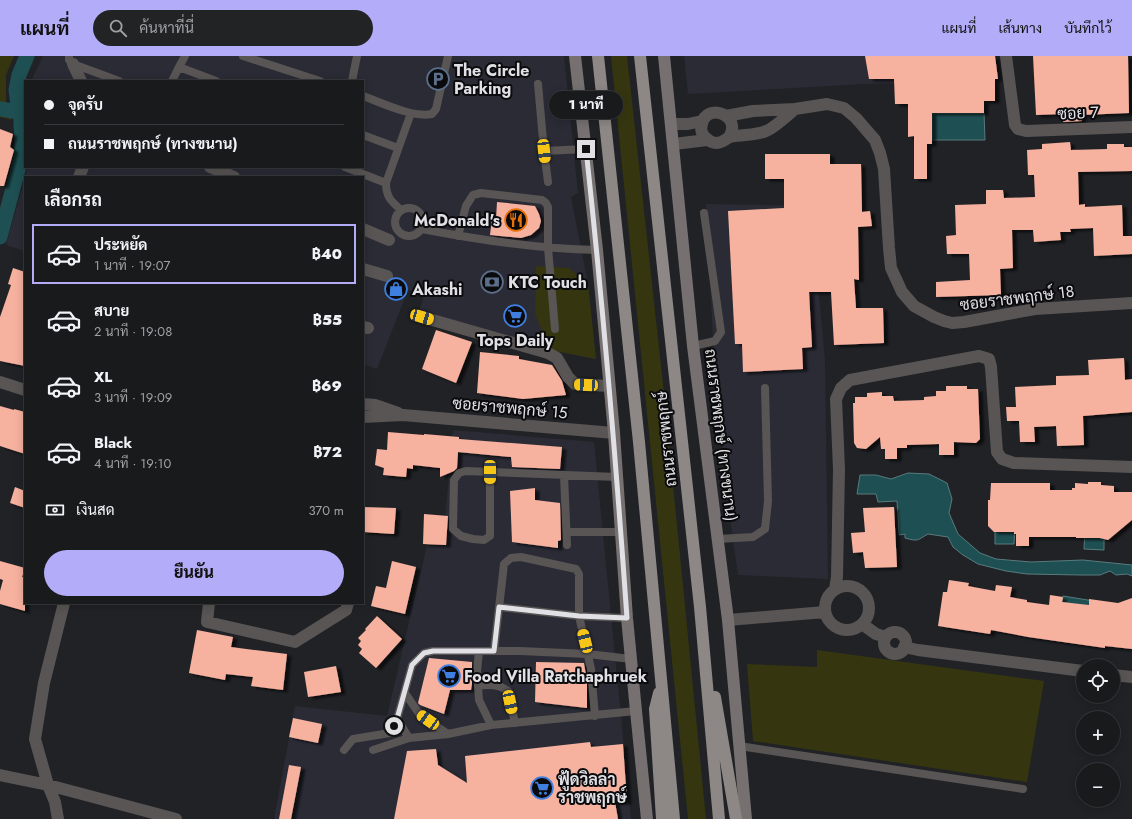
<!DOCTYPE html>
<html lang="th">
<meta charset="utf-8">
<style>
body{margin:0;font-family:Jost,Sarabun,sans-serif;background:#222325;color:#f1f3f6;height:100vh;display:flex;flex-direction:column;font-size:15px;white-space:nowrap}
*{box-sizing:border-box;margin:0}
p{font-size:13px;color:#9fa1a3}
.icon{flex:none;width:22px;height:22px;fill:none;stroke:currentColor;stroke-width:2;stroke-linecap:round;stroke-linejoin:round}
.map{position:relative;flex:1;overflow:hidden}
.drawer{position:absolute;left:24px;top:120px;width:340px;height:428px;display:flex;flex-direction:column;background:#191a1c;border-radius:0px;box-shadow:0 2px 10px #0003,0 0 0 1px #37383b}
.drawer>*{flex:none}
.banner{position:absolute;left:24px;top:24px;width:340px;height:88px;border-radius:0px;box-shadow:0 2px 10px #0003,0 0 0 1px #37383b;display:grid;align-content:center;height:88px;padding:0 20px;background:#191a1c}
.fabs{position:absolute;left:1076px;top:603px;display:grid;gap:8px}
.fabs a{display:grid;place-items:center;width:44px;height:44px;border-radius:50%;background:#191a1c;box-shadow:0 2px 10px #0003,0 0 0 1px #37383b;font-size:20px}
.end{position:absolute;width:18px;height:18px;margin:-9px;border:5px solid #e1e1e5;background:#111;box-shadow:0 0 0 2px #111}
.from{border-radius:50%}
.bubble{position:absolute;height:28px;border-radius:14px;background:#191a1c;box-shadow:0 2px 10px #0003,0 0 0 1px #37383b;font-size:13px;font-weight:800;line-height:28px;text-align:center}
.car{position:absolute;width:12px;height:24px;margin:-12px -6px;border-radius:5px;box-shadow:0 0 3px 1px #0007;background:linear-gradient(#f5c518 24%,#345 0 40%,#f5c518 0 76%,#345 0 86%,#f5c518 0)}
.banner b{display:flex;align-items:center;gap:14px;height:38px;font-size:15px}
.banner b+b{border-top:1px solid #37383b}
.banner i{width:10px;height:10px;background:#f1f3f6}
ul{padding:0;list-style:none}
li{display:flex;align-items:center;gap:12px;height:60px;margin:0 8px 6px;padding:0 12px;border:2px solid transparent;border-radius:0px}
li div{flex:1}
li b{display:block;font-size:15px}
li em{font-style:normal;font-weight:800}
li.selected{border-color:#b3adf9}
li>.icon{width:36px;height:36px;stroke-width:1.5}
h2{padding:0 20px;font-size:18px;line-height:48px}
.pay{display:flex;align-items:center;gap:10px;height:44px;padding:0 20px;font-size:15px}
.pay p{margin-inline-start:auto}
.primary-button{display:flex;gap:8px;margin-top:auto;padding:8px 20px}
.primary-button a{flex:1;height:46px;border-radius:24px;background:#b3adf9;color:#111;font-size:16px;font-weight:800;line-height:46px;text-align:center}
header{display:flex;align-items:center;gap:24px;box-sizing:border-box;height:56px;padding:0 20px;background:#b3adf9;color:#111}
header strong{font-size:19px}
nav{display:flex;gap:22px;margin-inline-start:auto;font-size:14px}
.search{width:280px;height:36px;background:#222325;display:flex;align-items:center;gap:10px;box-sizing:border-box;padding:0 14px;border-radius:22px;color:#9fa1a3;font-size:15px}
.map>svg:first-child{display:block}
.built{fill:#2a2b35}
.green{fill:#353610}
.water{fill:#1e4f52;stroke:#587b7e}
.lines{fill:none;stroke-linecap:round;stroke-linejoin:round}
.canal{stroke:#1e4f52;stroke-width:15}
.building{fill:#f7b19f;filter:url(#shadow)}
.lane{stroke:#585554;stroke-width:8}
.street{stroke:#585554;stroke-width:12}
.secondary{stroke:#767170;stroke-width:12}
.primary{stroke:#8d8785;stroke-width:12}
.route{stroke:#e1e1e5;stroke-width:5}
.labels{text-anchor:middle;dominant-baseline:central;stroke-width:4;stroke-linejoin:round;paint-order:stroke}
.poi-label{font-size:16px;font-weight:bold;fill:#e1e1e5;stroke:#0b0b0d;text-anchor:start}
.street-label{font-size:16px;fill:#e1e1e5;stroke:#0b0b0d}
</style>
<header>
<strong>แผนที่</strong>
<div class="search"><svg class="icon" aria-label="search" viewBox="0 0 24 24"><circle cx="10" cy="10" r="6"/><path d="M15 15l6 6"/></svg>ค้นหาที่นี่</div>
<nav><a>แผนที่</a><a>เส้นทาง</a><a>บันทึกไว้</a></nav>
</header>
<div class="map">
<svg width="1132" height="763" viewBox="0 0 1132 763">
<defs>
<filter id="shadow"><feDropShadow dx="4.5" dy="2.5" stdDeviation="1" flood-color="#0009"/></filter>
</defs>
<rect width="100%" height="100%" fill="#212226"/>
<path class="built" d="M 43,0 L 564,0 L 578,137 L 571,141 L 588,228 L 596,303 L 540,292 L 419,255 L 424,240 L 408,234 L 377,313 L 363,308 L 363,121 L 25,121 L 28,111 L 363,111 L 363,25 L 31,25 Z
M 684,0 L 996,0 L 999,24 L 864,28 L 688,38 Z
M 25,122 L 25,195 L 6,189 Z
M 706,148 L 811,150 L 825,304 L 828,523 L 738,519 L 732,477 L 715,321 Z
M 453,374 L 594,386 L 631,763 L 274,763 L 295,650 L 387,660 L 428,485 L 443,486 Z"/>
<path class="green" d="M 0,0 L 14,0 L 6,19 L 6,51 L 12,64 L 0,61 Z
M 611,0 L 627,0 L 664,337 L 706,763 L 688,763 Z
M 536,210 L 569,212 L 588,228 L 596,303 L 540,292 L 539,284 L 544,279 L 535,258 Z
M 817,594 L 1044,625 L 1027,726 L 753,685 L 747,608 L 817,611 Z"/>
<path class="water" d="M 932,57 L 984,57 L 985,84 L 932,84 Z
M 908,417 L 929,418 L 947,427 L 952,443 L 949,457 L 958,478 L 980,497 L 996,503 L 1031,506 L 1083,504 L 1132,509 L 1132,520 L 1127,518 L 1116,519 L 1110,515 L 1100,519 L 1081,519 L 1027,518 L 1006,515 L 978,508 L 963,499 L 953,491 L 948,481 L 928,478 C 917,484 919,486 905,482 L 905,478 L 899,479 L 897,445 L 878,446 L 876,438 L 857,438 L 860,419 L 876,419 L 891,423 Z
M 1015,467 L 1014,488 L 995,488 L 995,475 Z
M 1085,472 L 1104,481 L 1104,494 L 1084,493 Z
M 1063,540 L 1094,545 L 1093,552 L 1062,547 Z"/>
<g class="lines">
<path class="canal" d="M 0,53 L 19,56
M 0,181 L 21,102 L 22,80 L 21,69 L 21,63 L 19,56 L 16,34 L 19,19 L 27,0"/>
</g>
<path class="building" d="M 865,0 L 995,0 L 998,23 L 995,23 L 995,45 L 984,45 L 984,57 L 932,57 L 932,88 L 927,88 L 927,123 L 914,123 L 914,80 L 908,81 L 908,48 L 895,48 L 894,23 L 869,23 Z
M 1033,0 L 1128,0 L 1129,57 L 1082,59 L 1082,65 L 1063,66 L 1063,58 L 1036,59 Z
M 0,73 L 13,78 L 10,91 L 14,94 L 4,130 L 0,130 Z
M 1070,86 L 1071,94 L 1107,93 L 1107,88 L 1124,88 L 1124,91 L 1132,91 L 1132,115 L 1078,116 L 1079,149 L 1085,148 L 1085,151 L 1122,149 L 1123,180 L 1132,180 L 1132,198 L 1094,200 L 1093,172 L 1070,173 L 1071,176 L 1060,176 L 1061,184 L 1034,186 L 1033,174 L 1012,174 L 1013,212 L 1000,213 L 1001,239 L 936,241 L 936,226 L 970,224 L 969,198 L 947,198 L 946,180 L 956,179 L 955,149 L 986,148 L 986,134 L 1003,134 L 1004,142 L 1035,141 L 1034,119 L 1028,119 L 1027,94 L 1042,93 L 1042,88 Z
M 765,98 L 830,98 L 830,108 L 861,108 L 862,156 L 870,155 L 872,170 L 858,171 L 859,224 L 854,223 L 856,252 L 883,252 L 884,287 L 834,289 L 831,236 L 809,236 L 812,291 L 802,292 L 803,313 L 743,316 L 742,288 L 735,288 L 728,155 L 784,152 L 784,123 L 765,123 Z
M 497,146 L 535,150 L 539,158 L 541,165 L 539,172 L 531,179 L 521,182 L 490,179 L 492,163 L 496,163 Z
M 13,212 L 25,216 L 25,310 L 0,305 L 0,261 L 11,229 L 8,228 Z
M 436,274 L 472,286 L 456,327 L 422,313 Z
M 480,296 L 519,300 L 519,303 L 552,309 L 562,325 L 566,339 L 523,343 L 477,337 Z
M 1124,302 L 1125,324 L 1132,323 L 1132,356 L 1083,360 L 1084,389 L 1057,390 L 1056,370 L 1034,371 L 1035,386 L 1020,386 L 1019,365 L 1007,365 L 1006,351 L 1016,351 L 1015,331 L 1056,329 L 1056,320 L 1089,319 L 1088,304 Z
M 946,330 L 967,330 L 967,333 L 978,333 L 980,383 L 976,387 L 954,386 L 954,399 L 939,399 L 939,388 L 907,389 L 907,392 L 897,392 L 897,403 L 885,403 L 885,393 L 881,393 L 880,381 L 866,393 L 857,392 L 854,387 L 853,347 L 855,347 L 855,341 L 867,341 L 867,337 L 882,336 L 882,340 L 893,340 L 894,345 L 924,344 L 924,341 L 936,340 L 936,335 L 946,335 Z
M 0,350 L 14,354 L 14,353 L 25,356 L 25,398 L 0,390 Z
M 388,376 L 424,379 L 424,378 L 459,381 L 459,383 L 562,391 L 560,413 L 512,411 L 511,401 L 458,396 L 457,412 L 454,415 L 440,421 L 440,412 L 413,409 L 413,413 L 407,412 L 406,421 L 383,419 L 384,412 L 375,409 L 377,393 L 387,394 Z
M 1088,426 L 1101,426 L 1101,429 L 1114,430 L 1114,436 L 1132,436 L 1132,464 L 1108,484 L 1100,482 L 1076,482 L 1076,481 L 1029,481 L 1029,490 L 1016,490 L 1016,478 L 1014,478 L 1014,476 L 994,476 L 988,470 L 988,444 L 990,444 L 991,427 L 1050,427 L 1050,434 L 1072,434 L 1072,432 L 1075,432 L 1075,427 L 1088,428 Z
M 15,431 L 25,435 L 25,452 L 10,447 Z
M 535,432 L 535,444 L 560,447 L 561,484 L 558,485 L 558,492 L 512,486 L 510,435 Z
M 363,451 L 396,452 L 394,478 L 363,476 Z
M 894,451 L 897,511 L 865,512 L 863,496 L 853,497 L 851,477 L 865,476 L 863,452 Z
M 424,458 L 448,460 L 446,489 L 423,488 Z
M 0,505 L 25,512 L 22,521 L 25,522 L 25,555 L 0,548 L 0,535 L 3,524 L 0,523 Z
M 392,505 L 416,511 L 405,558 L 371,550 L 376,530 L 386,532 Z
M 949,524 L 969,527 L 968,530 L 995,535 L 996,529 L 1012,531 L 1010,541 L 1027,544 L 1027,546 L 1049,549 L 1050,539 L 1063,541 L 1062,546 L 1089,549 L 1089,543 L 1118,547 L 1132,542 L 1132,593 L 1105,590 L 1105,592 L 1028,581 L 991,574 L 990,578 L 938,570 L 943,536 L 947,536 Z
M 377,560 L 402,583 L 376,612 L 359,597 L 362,593 L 358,589 L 361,585 L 358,582 L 366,574 L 365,573 Z
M 197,574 L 233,581 L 231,591 L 287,598 L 283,634 L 251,630 L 253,621 L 226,618 L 225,624 L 189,617 Z
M 429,602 L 472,606 L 472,628 L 471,634 L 450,634 L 444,658 L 420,649 L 418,647 Z
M 536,606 L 584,607 L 587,626 L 587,652 L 535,646 Z
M 336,610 L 341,636 L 308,641 L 304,616 Z
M 293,662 L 322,668 L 318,687 L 289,681 Z
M 590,686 L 591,691 L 623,688 L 627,746 L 615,746 L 618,763 L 394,763 L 407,695 L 436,693 L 438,709 L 467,727 L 465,700 Z
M 289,709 L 301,711 L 291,763 L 279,763 Z"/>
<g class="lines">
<path class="lane" d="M 69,0 L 69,4 L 73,8 L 119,25
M 243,0 L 320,25
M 179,11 L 185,0
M 172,25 L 179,11 L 216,25
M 352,25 L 357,0
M 538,28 L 544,95 L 586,93
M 363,40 C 382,47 413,62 432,58 L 436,53 L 448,0
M 363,79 L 398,92
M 544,95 L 548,126
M 345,111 L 386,127
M395 166a14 14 0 1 1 28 0a14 14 0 1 1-28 0Z
M 401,154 C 391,145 386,141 386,127 L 411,57
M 422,173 C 479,184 538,193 597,194
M 458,180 L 466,150 L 473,139 L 481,137 L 542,144 L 546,147 L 548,151 L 548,192 L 555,273
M 693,290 L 715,285 L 721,276 L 704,157
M 490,417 L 490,480 L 484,484 L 473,483 L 461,480 L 453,473 L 454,424 L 459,417 L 466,415 L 617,421
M 564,419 L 567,489
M 567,476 L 621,476
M 718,483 L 753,481 L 765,473 L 768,445 L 765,332
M 499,551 L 579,560 L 627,562
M 479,595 L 477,616 L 478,630 C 488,628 499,628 508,635 L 515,667
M 494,595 L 504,508 L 511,502 L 521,501 L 576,513 L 579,518 L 579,560 L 591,613 L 595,660
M 478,630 L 479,644 L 491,669
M 405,637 L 420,659 L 448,678
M 397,663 L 409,682
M 739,690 L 1023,733
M 344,694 L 353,683 L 390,677 L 397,663 L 412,609 L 424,597 L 433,595 L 520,595 L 588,598 L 631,603
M 373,694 L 409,682 L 448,678 L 491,669 L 636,655"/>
<path class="street" d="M 1006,0 L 1015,69 L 1018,73 L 1026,75 L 1132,71
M 73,8 L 81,25
M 726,60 L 753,55 L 795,53 L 827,48 L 844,52 L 856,62 L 875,84 L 880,97 L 884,113 L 889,192 L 891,212 L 902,236 L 914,250 L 934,261 L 944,265 L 952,267 L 964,266 L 1035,253 L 1132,247
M 672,68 L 688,68 L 702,65
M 729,81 C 743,59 706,46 702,68 C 700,74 702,79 706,82 C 709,85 712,87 716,87 C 723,87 725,83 730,81 C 742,78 755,80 766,75 C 773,73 789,58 795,53
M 674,88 L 707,84
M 210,111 L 234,121
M 79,121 L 83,111
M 363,173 L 389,184
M 363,213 L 387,220
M 422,261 L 548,297 L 557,302 L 568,321 L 575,328 L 609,330
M 363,271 L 368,272
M 0,326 L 25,334
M 363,348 L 375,349 L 398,357
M 363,361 L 403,359 L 614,377
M825 552a22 22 0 1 1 44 0a22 22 0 1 1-44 0Z
M 835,533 L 837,521 L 839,413 L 836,343 L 841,332 L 850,324 L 979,300 L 989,303 L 991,311 L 997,396 L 1002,403 L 1014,407 L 1132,411
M 209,547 L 207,566 L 295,586 L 346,554 L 348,547
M 728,564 L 825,556
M 862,568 L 876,578 L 886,581
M884 587a11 11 0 1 1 22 0a11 11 0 1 1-22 0Z
M 904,591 L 918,594 L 1083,615
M 1113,619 L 1132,621
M 0,719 L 48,729 L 176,763
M 58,763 L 55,746 L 48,729 L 35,683 L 44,627 L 64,547"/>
<path class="secondary" d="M 575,0 L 597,194 L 614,377 L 627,562 L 636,655 L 647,763
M 664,0 L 693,290 L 728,564 L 746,763"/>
<path class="primary" d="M 598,0 L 639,386 L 674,763
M 640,0 L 700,551 L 719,763
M 659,637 L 655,653 L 662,763
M 715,641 L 736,763"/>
</g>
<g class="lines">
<path class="route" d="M 394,670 L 397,663 L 412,609 L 424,597 L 433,595 L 494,595 L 499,551 L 579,560 L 627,562 C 616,405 603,249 586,93"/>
</g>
<defs>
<g id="parking-ring" transform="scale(1.15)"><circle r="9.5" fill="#0b0b0d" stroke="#5c6f8a" stroke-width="1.5"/><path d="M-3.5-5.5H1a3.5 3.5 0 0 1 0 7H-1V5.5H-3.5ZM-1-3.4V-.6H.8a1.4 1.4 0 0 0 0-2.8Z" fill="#5c6f8a"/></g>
<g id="restaurant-ring" transform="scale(1.15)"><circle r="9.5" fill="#0b0b0d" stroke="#e8710a" stroke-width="1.5"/><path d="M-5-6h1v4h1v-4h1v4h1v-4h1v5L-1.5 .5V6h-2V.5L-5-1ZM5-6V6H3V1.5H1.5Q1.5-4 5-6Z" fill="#e8710a"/></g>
<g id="bank-ring" transform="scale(1.15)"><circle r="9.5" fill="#0b0b0d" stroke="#5c6f8a" stroke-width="1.5"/><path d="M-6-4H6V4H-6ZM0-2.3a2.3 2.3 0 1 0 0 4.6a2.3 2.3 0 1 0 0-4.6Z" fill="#5c6f8a"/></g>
<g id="shop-ring" transform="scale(1.15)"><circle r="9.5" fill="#0b0b0d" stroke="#3f7fe0" stroke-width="1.5"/><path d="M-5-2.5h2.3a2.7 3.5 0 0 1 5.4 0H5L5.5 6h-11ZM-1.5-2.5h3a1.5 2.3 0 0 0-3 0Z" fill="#3f7fe0"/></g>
<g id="supermarket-ring" transform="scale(1.15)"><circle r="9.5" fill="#0b0b0d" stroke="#3f7fe0" stroke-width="1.5"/><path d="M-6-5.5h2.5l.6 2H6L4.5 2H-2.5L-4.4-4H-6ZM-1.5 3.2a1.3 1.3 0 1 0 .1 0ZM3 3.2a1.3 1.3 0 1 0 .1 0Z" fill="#3f7fe0"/></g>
</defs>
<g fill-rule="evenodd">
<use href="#parking-ring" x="438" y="23"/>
<use href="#restaurant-ring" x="516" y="164"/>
<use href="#bank-ring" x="492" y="226"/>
<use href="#shop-ring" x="396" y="233"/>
<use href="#supermarket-ring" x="515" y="260"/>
<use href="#supermarket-ring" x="449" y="620"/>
<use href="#supermarket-ring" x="542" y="732"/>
</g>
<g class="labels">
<g class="poi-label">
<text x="454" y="14">The Circle<tspan x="454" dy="18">Parking</tspan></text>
<text x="500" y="164" text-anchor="end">McDonald's</text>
<text x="508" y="226">KTC Touch</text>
<text x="412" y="233">Akashi</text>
<text x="515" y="284" text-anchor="middle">Tops Daily</text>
<text x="464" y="620">Food Villa Ratchaphruek</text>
<text x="558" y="723">ฟู้ดวิลล่า<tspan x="558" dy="18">ราชพฤกษ์</tspan></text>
</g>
<g class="street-label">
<text transform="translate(1078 57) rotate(-2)">ซอย 7</text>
<text transform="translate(1017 242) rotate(-7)">ซอยราชพฤกษ์ 18</text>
<text transform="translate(510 352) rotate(5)">ซอยราชพฤกษ์ 15</text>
<text transform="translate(721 379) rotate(83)">ถนนราชพฤกษ์ (ทางขนาน)</text>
<text transform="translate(666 383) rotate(-96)">ถนนราชพฤกษ์</text>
</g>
</g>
</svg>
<div class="fabs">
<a><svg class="icon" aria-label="locate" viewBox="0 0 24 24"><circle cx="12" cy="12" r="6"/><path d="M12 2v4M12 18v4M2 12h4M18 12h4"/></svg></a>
<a>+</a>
<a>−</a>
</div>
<i class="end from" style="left:394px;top:670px"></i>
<i class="end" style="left:586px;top:93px"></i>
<div class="bubble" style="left:549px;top:35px;width:74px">1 นาที</div>
<i class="car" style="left:544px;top:95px;rotate:174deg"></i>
<i class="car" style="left:422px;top:261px;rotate:106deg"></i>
<i class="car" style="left:586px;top:329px;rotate:273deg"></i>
<i class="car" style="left:490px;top:416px;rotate:180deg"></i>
<i class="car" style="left:585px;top:585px;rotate:346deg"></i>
<i class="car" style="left:510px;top:646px;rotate:168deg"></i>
<i class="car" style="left:428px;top:664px;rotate:304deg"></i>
<div class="banner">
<b><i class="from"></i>จุดรับ</b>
<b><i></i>ถนนราชพฤกษ์ (ทางขนาน)</b>
</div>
<section class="drawer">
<h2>เลือกรถ</h2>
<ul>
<li class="selected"><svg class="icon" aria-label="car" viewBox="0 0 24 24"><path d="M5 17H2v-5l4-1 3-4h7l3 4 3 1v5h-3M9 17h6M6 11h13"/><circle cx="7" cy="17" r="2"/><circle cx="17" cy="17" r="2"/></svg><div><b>ประหยัด</b><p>1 นาที · 19:07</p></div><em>฿40</em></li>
<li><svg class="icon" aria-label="car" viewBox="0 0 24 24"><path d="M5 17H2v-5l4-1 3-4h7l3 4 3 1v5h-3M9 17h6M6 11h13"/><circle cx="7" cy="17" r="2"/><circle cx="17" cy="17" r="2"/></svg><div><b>สบาย</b><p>2 นาที · 19:08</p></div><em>฿55</em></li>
<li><svg class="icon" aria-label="car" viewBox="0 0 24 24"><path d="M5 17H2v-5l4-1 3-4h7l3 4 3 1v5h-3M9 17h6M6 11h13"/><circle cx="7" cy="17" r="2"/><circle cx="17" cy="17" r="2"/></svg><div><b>XL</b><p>3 นาที · 19:09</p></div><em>฿69</em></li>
<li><svg class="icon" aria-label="car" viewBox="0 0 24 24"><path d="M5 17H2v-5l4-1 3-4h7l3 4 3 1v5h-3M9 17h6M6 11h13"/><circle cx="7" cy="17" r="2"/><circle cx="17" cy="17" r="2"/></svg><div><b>Black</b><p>4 นาที · 19:10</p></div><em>฿72</em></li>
</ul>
<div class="pay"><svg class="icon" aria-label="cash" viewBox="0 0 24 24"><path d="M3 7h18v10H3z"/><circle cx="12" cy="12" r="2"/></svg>เงินสด<p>370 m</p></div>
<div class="primary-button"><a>ยืนยัน</a></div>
</section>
</div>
